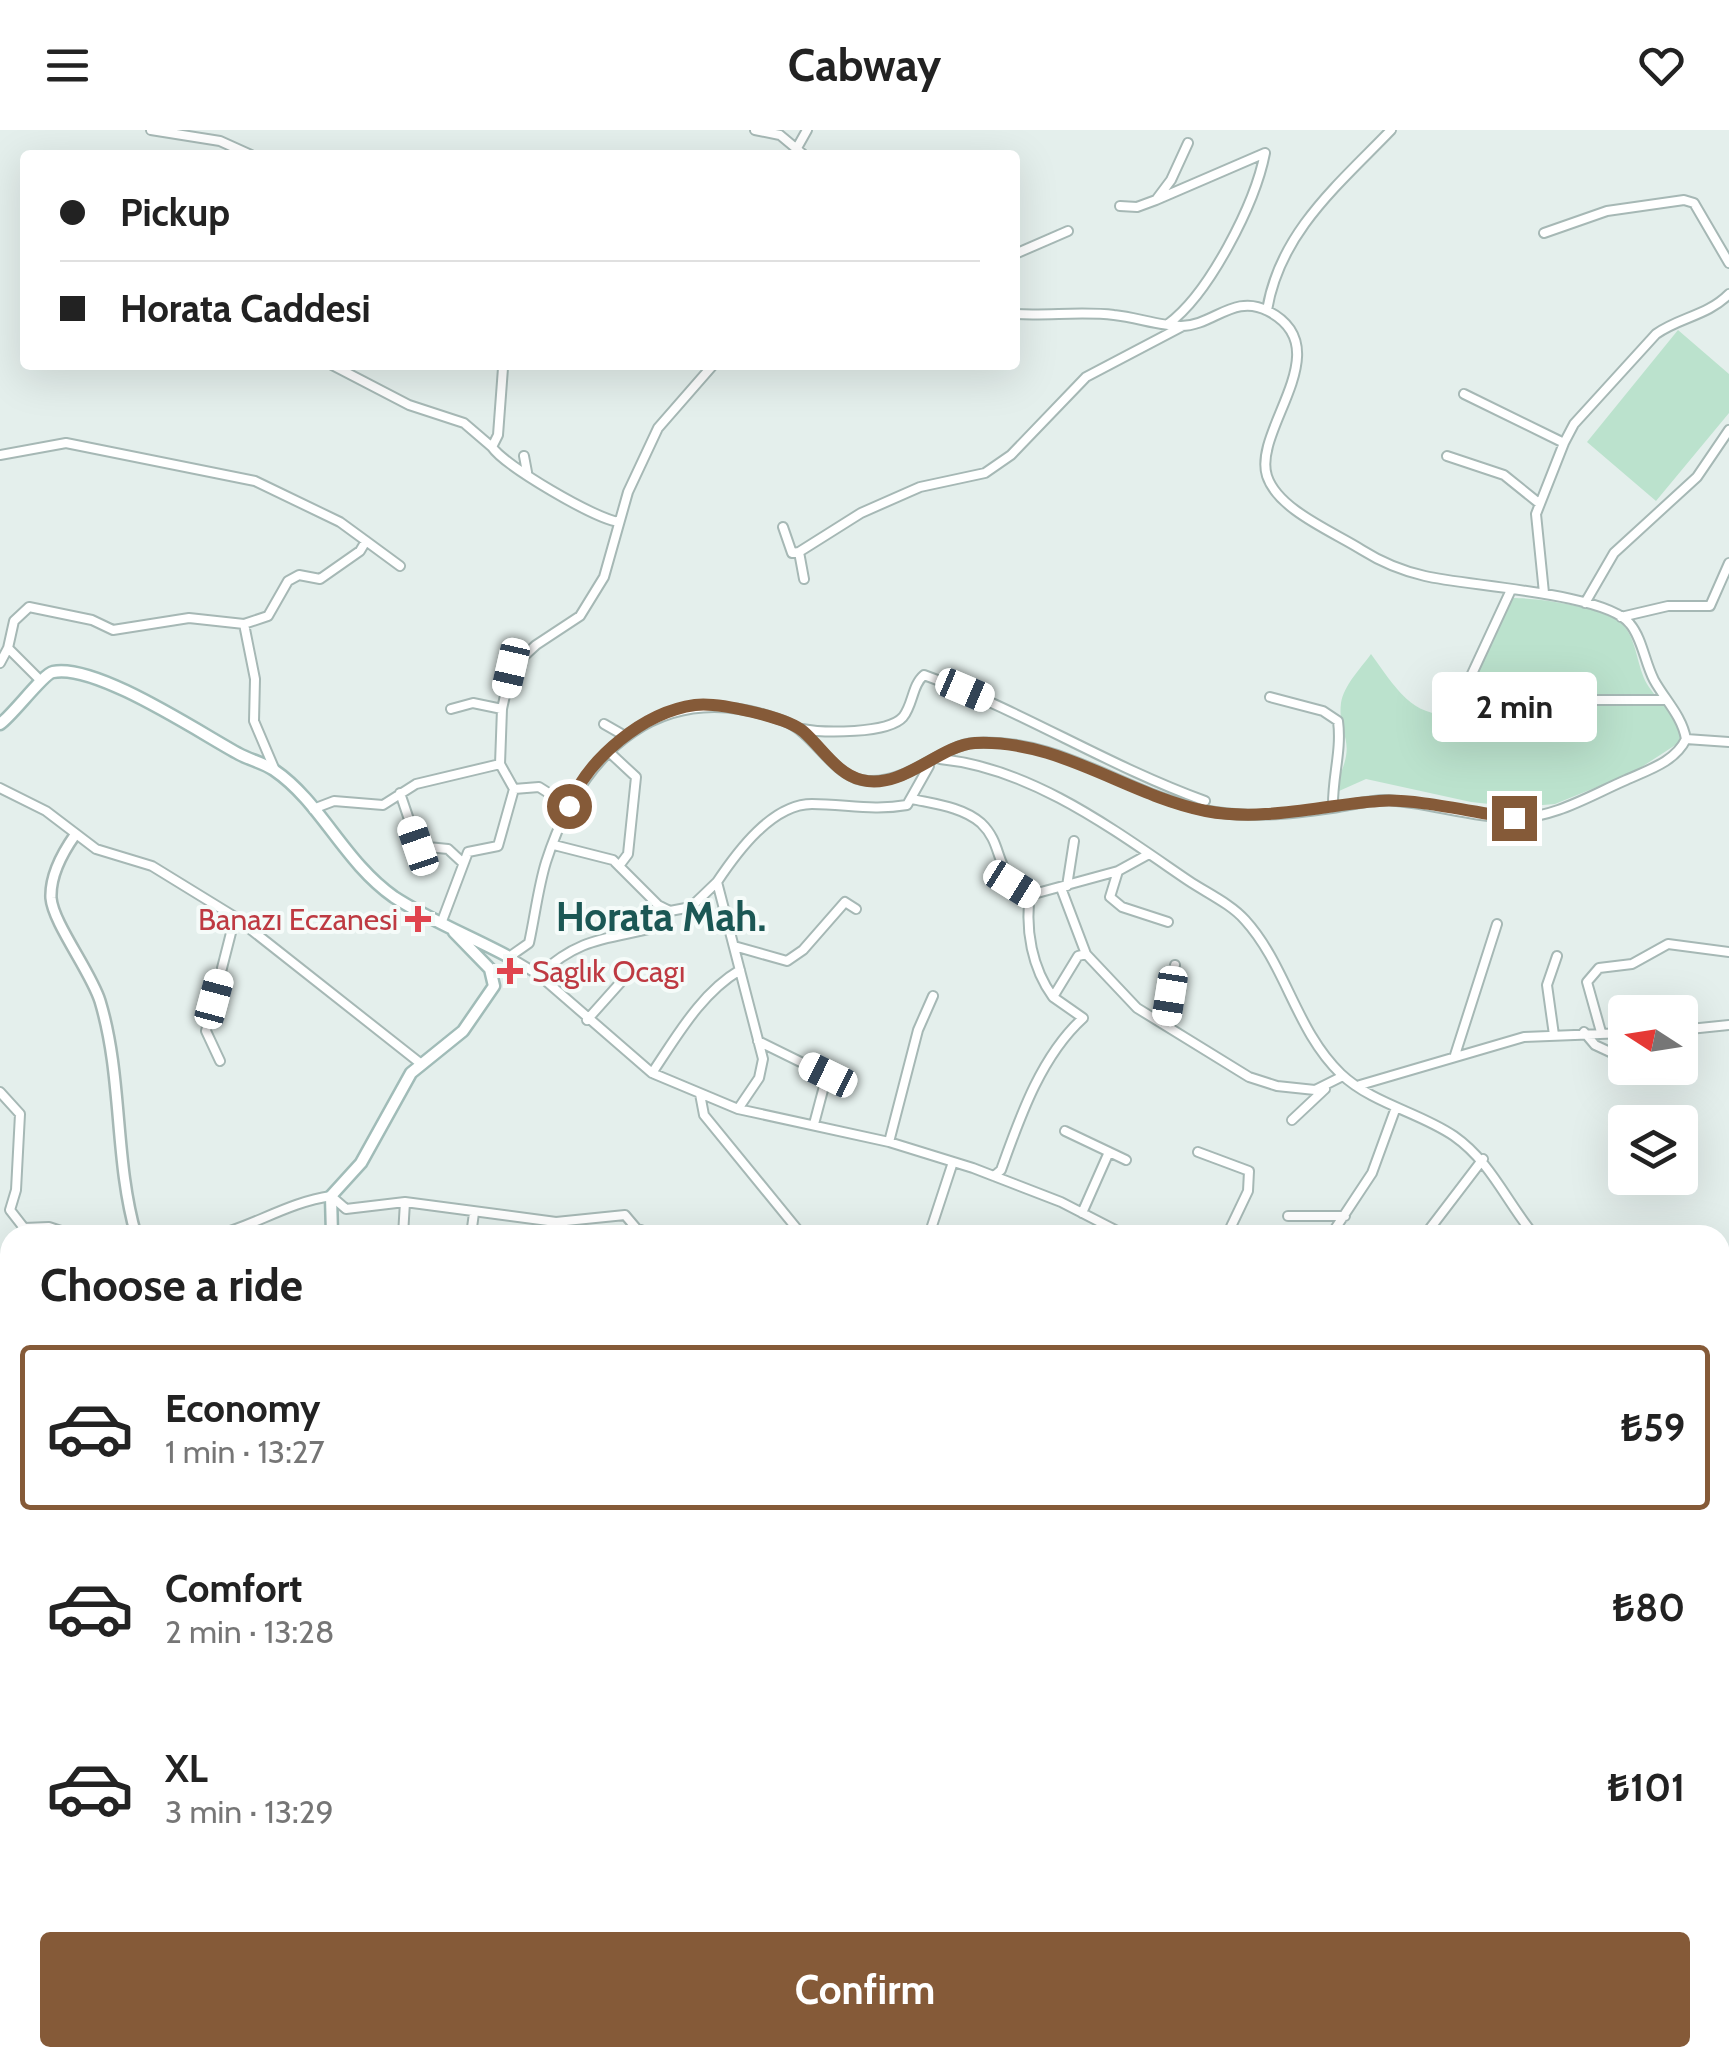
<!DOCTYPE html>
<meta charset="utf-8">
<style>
body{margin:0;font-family:Cabin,sans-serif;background:#f2f2f2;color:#222;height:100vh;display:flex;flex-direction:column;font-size:38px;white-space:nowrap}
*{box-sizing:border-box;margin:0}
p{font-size:32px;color:#767676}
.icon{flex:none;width:55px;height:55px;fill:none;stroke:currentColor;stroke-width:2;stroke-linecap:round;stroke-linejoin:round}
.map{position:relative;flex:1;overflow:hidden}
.drawer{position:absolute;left:0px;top:1095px;width:1730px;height:842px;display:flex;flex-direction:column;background:#fff;border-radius:30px 30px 0 0;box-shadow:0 10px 40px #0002}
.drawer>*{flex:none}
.hud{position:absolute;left:20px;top:20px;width:1000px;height:220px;border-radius:10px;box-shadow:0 10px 40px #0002;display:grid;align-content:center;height:220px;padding:0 40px;background:#fff}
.needle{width:65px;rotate:282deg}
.fabs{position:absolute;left:1608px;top:865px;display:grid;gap:20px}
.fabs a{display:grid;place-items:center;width:90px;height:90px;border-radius:10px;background:#fff;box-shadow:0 10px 40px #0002;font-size:50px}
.end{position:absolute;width:45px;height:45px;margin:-22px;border:12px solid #855a38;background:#fff;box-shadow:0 0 0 5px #fff}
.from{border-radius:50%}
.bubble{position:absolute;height:70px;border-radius:10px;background:#fff;box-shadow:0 10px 40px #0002;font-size:32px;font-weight:700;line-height:70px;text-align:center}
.car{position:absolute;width:30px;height:60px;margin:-30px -15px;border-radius:12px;box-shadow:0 0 8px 2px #0007;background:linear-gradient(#fff 24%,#345 0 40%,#fff 0 76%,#345 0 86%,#fff 0)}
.hud b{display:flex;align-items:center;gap:35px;height:95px;font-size:38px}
.hud b+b{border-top:2px solid #e0e0e0}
.hud i{width:25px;height:25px;background:#222}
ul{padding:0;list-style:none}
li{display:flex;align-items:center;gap:30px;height:165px;margin:0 20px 15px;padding:0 20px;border:5px solid transparent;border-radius:10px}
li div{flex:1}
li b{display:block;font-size:38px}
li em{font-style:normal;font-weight:700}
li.on{border-color:#855a38}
li>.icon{width:90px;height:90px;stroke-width:1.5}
h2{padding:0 40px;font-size:45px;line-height:120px}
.action{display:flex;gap:20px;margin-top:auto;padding:20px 40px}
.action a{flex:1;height:115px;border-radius:10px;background:#855a38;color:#fff;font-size:40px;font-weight:700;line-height:115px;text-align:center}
header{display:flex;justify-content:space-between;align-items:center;height:130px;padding:0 40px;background:#fff;font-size:45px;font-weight:700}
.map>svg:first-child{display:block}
.green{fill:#bbe2cd}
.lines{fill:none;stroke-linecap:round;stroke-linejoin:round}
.minor-casing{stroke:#a6b8b5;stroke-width:12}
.tertiary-casing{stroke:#a6b8b5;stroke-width:14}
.secondary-casing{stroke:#a1bcb8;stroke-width:15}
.minor{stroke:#fff;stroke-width:8}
.tertiary{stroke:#fff;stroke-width:9}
.secondary{stroke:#fff;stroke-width:10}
.route{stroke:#855a38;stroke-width:12}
.health-dot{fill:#e0444e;stroke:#f5fbf9;stroke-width:4}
.labels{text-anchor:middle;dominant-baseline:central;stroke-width:8;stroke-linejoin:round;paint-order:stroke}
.health-label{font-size:30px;fill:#be3a42;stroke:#f5fbf9;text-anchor:end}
.district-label{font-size:40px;font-weight:bold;fill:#1b5754;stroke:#f5fbf9}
</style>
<header><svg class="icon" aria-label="menu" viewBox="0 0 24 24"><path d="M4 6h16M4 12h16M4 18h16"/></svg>Cabway<svg class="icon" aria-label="heart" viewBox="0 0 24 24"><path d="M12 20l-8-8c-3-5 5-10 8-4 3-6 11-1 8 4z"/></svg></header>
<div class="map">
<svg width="1729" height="1936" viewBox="0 0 1729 1936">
<rect width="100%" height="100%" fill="#e4efec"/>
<path class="green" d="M 1678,200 L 1729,244 L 1729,283 L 1656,371 L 1587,312 Z
M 1513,468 C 1538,468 1608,477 1624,496 C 1637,511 1637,537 1647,554 C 1657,571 1684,591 1680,612 L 1634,642 L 1555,674 L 1517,677 L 1471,672 L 1366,649 L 1339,661 L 1336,653 C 1359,609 1337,607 1341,573 C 1344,555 1361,538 1371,524 C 1408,576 1417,591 1486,585 L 1497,569 L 1474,550 Z"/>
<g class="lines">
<g class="minor-casing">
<path id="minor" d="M 151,0 L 220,11 L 251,25
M 755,0 L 780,5 L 804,25
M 793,25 L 807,0
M 1120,76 L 1137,77 L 1156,70
M 1544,103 L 1607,81 L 1684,70 L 1694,73 L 1729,133
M 1015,124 L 1068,101
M 1267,180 C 1280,102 1339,54 1391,0
M 1015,184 C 1048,186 1082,181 1114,185 C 1136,187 1159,196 1181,196 C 1213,196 1234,163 1268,181 C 1341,218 1252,300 1267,346 C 1278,380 1334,402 1362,420 C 1381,432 1403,441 1425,446 C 1466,456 1607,463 1630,494 C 1642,508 1645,533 1654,550 C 1665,570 1682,586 1686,609
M 1168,194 C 1209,164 1255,74 1265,23 L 1156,70 L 1171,50 L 1188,13
M 332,235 L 409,275 L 464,293 L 492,317
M 503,238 L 498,305 L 492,317 C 505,336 595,389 619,392
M 1464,264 L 1564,313
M 0,325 L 66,313 L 255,351 L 340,392 L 366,411
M 524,326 L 527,342
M 1447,326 L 1504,345 L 1540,374
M 783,397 L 792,423 L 799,422 L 804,449
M 799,422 L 861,383 L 920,357 L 985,343 L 1011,325 L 1086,247 L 1183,196
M 1544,463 L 1536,384 L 1564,313 L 1574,294 L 1656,204 C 1680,187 1707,186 1729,164
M 1585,473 L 1614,423 L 1697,347 L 1729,300
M 1621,487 L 1668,476 L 1710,476 L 1729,433
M 244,494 L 268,486 L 288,451 L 299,445 L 320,449 L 360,421 L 366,411 L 400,436
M 0,533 L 8,518
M 1471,546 L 1510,462
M 41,551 L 8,518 L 14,491 L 29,477 L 92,490 L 113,500 L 189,488 L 244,494 L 255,549 L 254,591 L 274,638
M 1518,563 L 1550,570 L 1665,570
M 1270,567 L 1323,581 L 1338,591 C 1342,621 1332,648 1333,678
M 451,579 L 473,573 L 502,579
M 604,594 L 625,606
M 802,599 C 823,603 888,604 903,587 C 913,575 912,555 924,545 C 1021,580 1108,636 1205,671
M 1686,609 L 1729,612
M 608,621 L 636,647 L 628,724 L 619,736
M 940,629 C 1032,638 1114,700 1189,751 C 1207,763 1231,774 1245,790 C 1286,835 1296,901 1341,944 C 1373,974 1419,982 1454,1006 C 1491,1032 1506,1071 1534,1105
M 500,634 L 514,659
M 0,658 L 46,681 L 96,719 L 152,736 L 235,787 L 420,933
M 400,663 L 418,716 L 448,719 L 462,732
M 912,669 C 935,674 963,677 981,693 C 1006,717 991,741 1030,765
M 313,679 L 334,671 L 383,675 L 416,654 L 500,634 L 502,579 L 511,538 L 536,515 L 580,486 L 604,447 L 628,362 L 658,298 L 713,235
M 1149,724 L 1118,741 L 1110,767 L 1122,777 L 1168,792
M 1067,756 L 1074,711
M 1061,758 L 1086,824 L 1137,878 L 1249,947 L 1277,956 L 1315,960 L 1343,946
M 670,781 L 691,777 L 717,752
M 442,791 L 468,722 L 498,716 L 514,659 L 539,657 L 569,676
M 734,816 L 787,831 L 803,820 L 845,772 L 856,779
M 509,827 L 529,813 C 535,786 538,758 546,732 C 582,620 662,545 784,591 C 816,603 833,649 868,651 C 910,653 942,616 973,613 C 1058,606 1126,664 1204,680 C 1246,689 1290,684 1332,678 C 1349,676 1368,670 1385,670 C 1427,672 1469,687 1512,688 C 1553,689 1589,666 1626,650 C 1648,640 1675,632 1686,609
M 509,827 L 539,845 L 652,943 L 738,979 L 889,1012 L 973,1038 L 1061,1072 L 1125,1105
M 539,845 C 583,804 611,810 665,795 L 670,781 L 658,775 L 613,730 L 554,715
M 1053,867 C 1032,838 1025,800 1030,765 L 1118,741
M 587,890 L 620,853
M 1165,895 L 1175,835
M 1680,900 L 1729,895
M 1584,902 L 1595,915 L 1625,929
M 1601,902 L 1587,852 L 1599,838 L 1632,834 L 1668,814 L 1729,822
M 1554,905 L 1547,855 L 1557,826
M 758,911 L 827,945 L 814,994
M 1455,925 L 1497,794
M 220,931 L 206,901 L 235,787
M 1644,938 L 1663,946
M 652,943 C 677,906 701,863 740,840
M 1360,955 L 1524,907 L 1625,903
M 0,962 L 20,984 L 16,1060 L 10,1080 L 24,1098
M 700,964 L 704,985 L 802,1105
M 738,979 L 759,948 L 763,929 L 717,752 C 737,722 772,674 812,674 C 845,674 873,681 907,675 L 929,636
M 1292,990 L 1325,959
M 1065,1001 L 1126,1030
M 889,1012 L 918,900 L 933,866
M 1198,1022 L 1249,1041 L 1248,1061 L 1227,1105
M 994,1046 L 1001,1040 C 1020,987 1041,926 1083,888 L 1053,867 L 1078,826 L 1086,824
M 1082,1083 L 1109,1022
M 1288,1086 L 1345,1086
M 22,1105 L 24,1098 L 49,1097 L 73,1105
M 218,1105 C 257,1094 290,1072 331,1066 L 346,1079 L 405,1072 L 556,1092 L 625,1085 L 636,1098 L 653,1105
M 403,1105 L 405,1072
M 471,1105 L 474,1083
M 929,1105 L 953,1032
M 1331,1105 L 1372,1043 L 1395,980
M 1425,1105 L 1483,1029
M 0,1284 L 10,1284
M 1720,1371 L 1729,1377
M 1720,1477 L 1729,1485
M 1720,1604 L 1729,1610
M 995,1928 L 1001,1936"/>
</g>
<g class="tertiary-casing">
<path id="tertiary" d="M 75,705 C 63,722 50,746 51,768 C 53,793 91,842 100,871 C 123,947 114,1029 136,1105
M 673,1928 L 673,1936"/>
</g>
<g class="secondary-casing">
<path id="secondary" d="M 0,594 C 13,585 43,544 53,542 C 96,533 200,603 239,624 C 250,630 264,633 274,640 C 321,672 343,731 394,767 C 429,790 472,807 509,827
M 332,1105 L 331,1066 L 361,1033 L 411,943 L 463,901 L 494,856 L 490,839 L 454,802
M 173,1936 L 175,1928"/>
</g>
<use href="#minor" class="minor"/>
<use href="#tertiary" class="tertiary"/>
<use href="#secondary" class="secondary"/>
</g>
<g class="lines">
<path class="route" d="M 569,676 C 588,628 644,582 695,575 C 718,572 787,587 804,602 C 822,618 838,645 862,650 C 903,660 939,615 975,613 C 1060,609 1126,665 1206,681 C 1265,692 1321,675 1379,671 C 1414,668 1477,683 1514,688"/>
</g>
<g class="health-dot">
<path d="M413 774h10v10h10v10h-10v10h-10v-10h-10v-10h10z"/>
<path d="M505 826h10v10h10v10h-10v10h-10v-10h-10v-10h10z"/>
</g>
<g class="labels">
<g class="health-label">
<text x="398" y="789">Banazı Eczanesi</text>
<text x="532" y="841" text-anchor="start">Saglık Ocagı</text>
</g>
<g class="district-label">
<text x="661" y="786">Horata Mah.</text>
</g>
</g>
</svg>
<div class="fabs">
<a><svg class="needle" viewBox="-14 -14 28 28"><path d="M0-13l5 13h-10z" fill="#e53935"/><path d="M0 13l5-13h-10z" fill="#767676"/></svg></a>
<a><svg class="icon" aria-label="layers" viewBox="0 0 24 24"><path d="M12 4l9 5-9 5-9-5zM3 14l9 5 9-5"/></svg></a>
</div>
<i class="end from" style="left:569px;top:676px"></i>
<i class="end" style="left:1514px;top:688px"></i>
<div class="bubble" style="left:1432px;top:542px;width:165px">2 min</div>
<i class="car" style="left:511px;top:538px;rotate:193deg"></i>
<i class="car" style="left:965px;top:560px;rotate:113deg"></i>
<i class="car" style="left:418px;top:716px;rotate:341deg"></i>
<i class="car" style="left:1012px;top:754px;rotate:122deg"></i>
<i class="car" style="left:1170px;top:866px;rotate:189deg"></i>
<i class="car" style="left:214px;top:869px;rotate:15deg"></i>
<i class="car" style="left:828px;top:945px;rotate:296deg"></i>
<div class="hud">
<b><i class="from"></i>Pickup</b>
<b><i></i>Horata Caddesi</b>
</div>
<section class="drawer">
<h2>Choose a ride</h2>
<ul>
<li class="on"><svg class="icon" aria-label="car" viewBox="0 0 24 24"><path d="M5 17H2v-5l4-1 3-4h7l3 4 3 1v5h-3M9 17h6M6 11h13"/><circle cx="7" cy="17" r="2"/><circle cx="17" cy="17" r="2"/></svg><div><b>Economy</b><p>1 min · 13:27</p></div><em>₺59</em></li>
<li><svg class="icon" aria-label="car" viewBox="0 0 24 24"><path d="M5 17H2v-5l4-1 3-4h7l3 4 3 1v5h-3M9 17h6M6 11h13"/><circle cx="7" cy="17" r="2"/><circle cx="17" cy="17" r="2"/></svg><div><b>Comfort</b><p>2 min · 13:28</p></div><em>₺80</em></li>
<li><svg class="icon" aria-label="car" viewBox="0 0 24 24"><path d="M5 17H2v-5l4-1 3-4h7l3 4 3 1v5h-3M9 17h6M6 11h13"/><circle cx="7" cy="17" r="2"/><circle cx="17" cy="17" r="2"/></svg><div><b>XL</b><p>3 min · 13:29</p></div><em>₺101</em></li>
</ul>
<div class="action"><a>Confirm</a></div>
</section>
</div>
